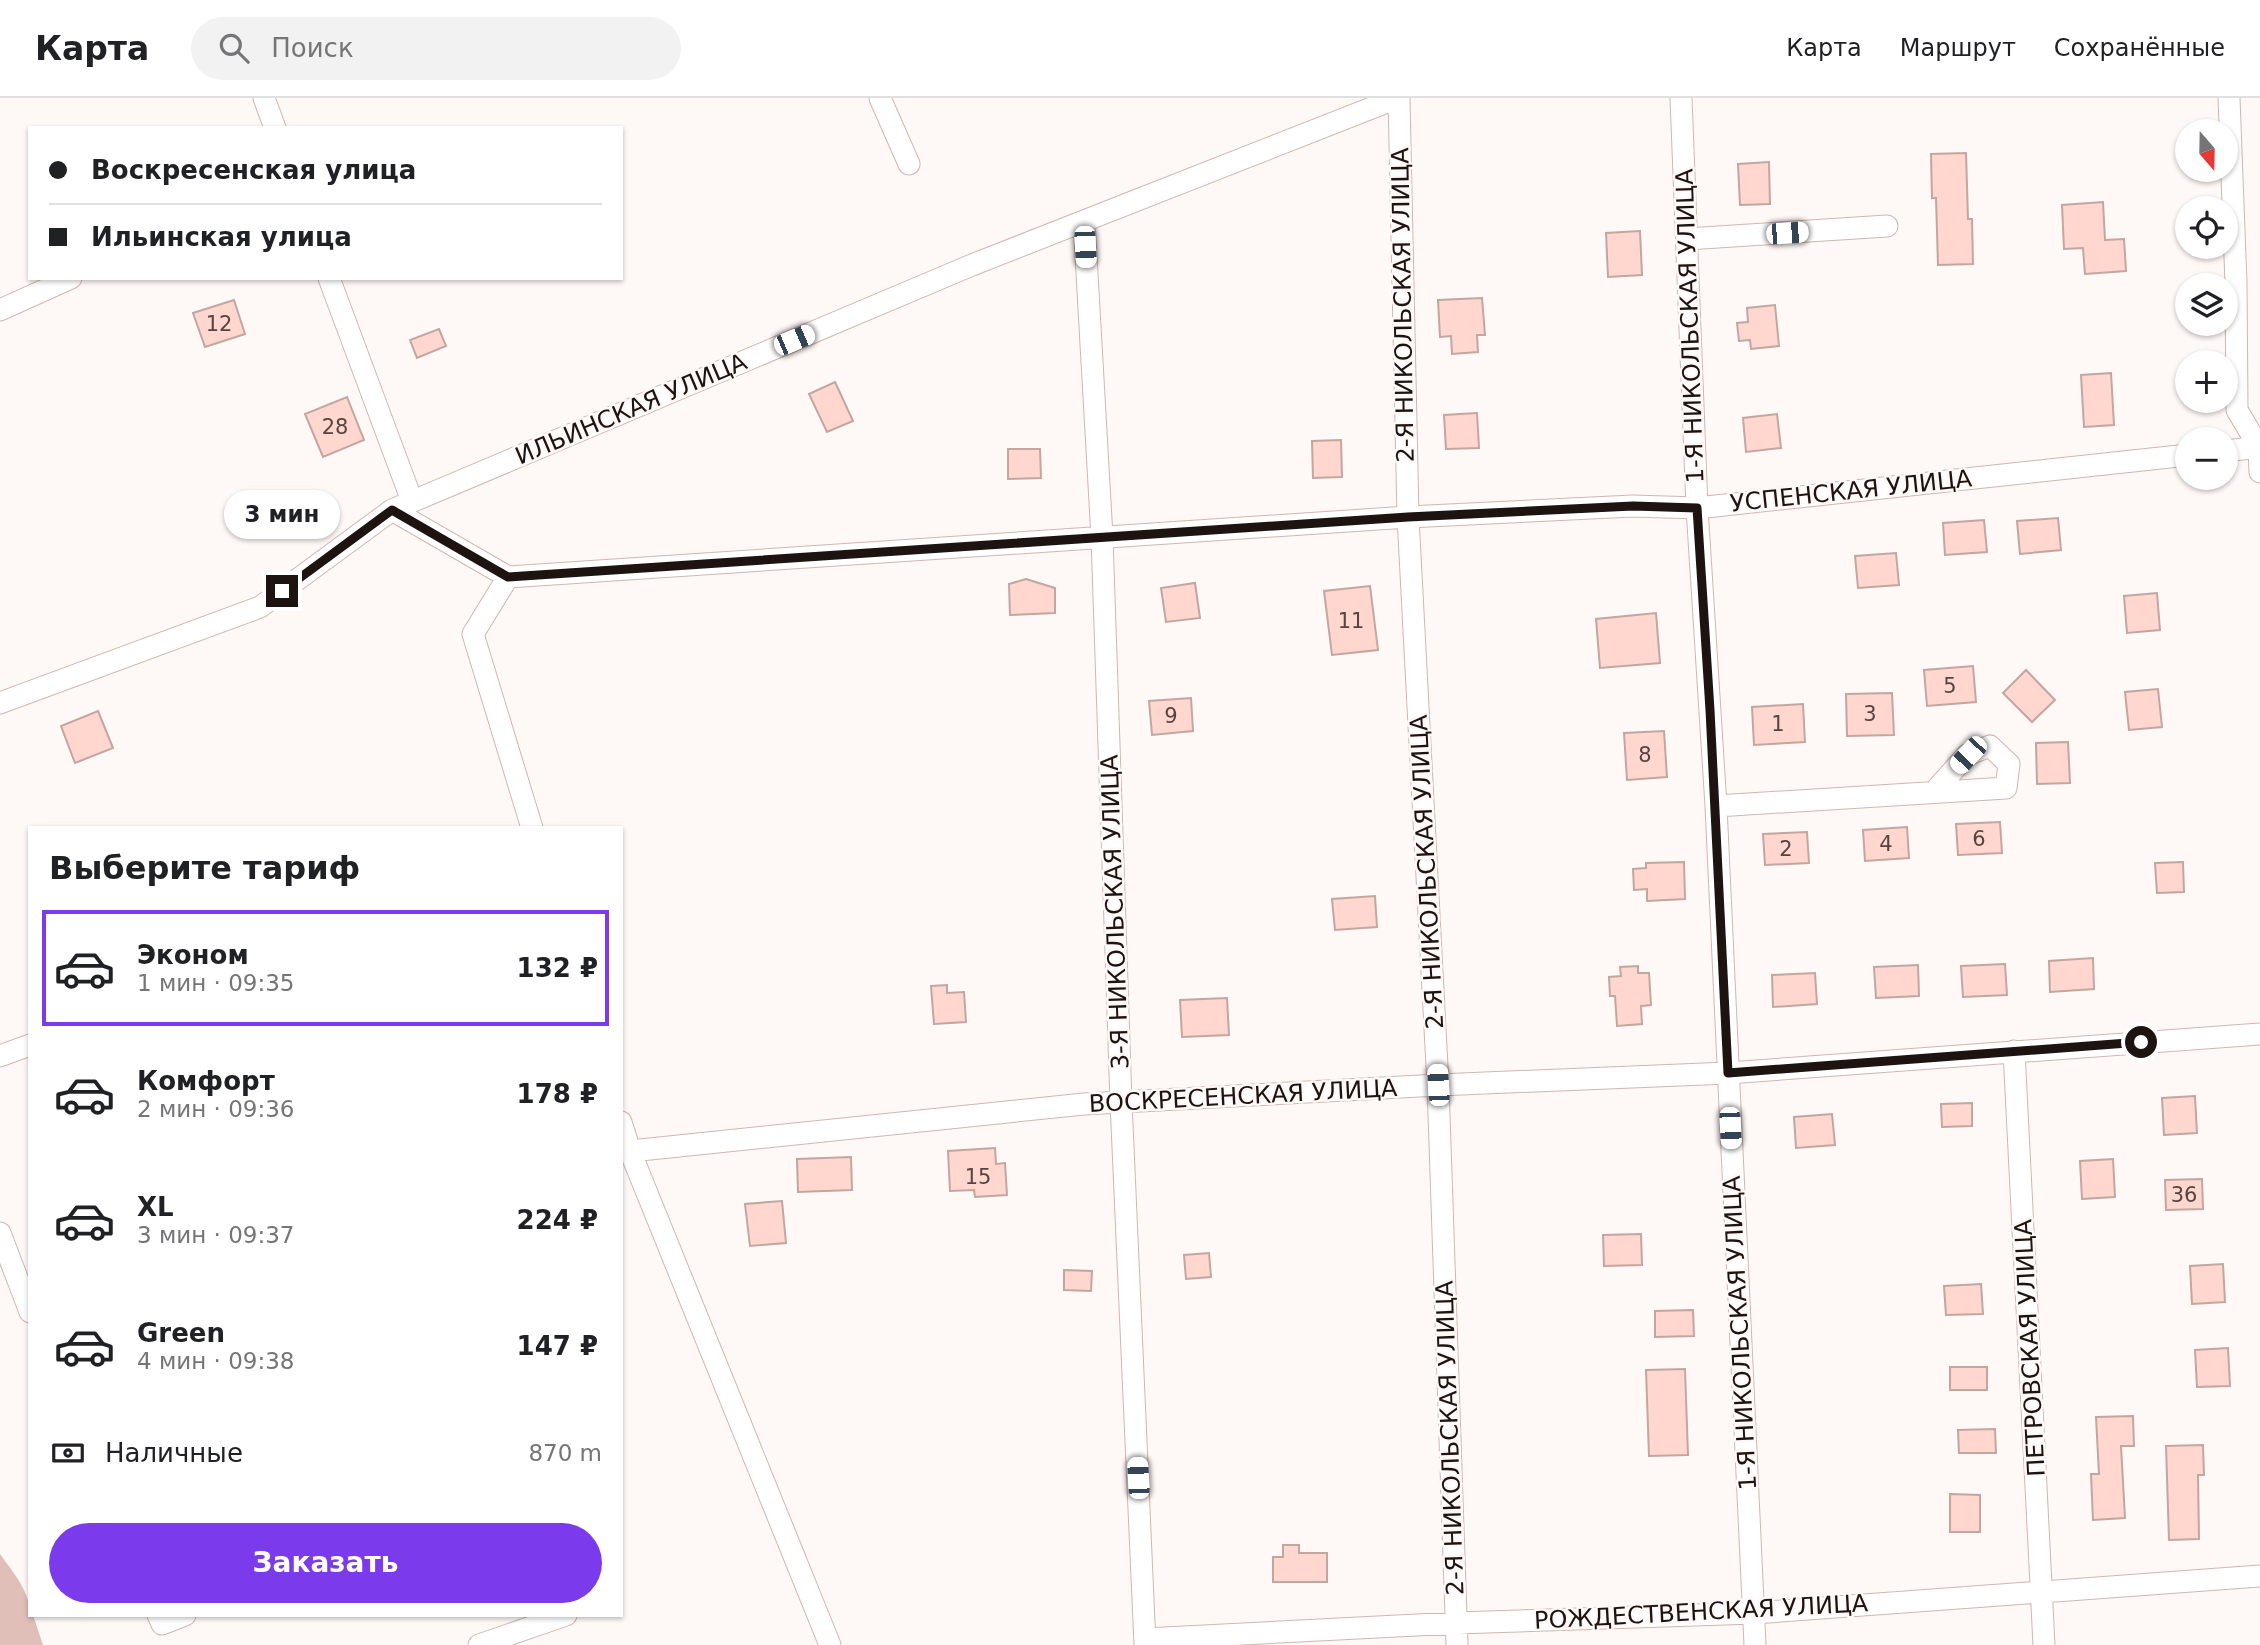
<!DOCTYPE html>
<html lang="ru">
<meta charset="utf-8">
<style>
body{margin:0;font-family:"DejaVu Sans",sans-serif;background:#f2f2f2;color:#202124;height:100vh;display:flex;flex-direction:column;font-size:26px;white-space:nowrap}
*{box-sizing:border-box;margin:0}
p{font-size:23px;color:#757577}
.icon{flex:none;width:38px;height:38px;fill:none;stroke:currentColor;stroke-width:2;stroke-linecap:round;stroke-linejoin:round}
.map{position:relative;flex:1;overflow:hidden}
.side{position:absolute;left:28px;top:728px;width:595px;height:791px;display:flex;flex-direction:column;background:#fff;border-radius:0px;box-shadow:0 2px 5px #0004}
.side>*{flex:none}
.banner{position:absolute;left:28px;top:28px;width:595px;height:154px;border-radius:0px;box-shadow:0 2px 5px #0004;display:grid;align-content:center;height:154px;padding:0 21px;background:#fff}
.needle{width:46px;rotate:160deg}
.controls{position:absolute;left:2175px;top:21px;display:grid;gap:14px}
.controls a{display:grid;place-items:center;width:63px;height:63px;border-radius:50%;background:#fff;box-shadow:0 2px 5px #0004;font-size:35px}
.end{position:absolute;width:32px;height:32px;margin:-16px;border:9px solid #1d1311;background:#fff;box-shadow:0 0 0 4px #fff}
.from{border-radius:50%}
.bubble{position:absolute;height:49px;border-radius:24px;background:#fff;box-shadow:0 2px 5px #0004;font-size:23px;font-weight:600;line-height:49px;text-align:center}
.car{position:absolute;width:21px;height:42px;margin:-21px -10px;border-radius:9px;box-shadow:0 0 5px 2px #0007;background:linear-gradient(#fff 24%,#345 0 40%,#fff 0 76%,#345 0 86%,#fff 0)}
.banner b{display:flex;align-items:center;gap:24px;height:66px;font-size:26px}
.banner b+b{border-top:2px solid #e0e0e0}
.banner i{width:18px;height:18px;background:#202124}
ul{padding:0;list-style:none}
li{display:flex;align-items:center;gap:21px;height:116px;margin:0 14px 10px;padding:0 7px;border:4px solid transparent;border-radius:0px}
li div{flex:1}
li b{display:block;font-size:26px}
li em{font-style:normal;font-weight:600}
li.active{border-color:#7c3aed}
li>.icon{width:63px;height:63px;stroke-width:1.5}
h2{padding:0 21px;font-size:32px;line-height:84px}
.pay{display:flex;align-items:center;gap:18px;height:77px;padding:0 21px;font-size:26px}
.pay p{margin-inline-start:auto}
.action{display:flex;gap:14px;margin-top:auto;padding:14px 21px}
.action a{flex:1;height:80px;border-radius:42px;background:#7c3aed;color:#fff;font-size:28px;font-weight:600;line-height:80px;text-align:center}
header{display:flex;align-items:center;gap:42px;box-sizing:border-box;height:98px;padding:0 35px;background:#fff;border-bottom:2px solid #e0e0e0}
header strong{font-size:33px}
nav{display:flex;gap:38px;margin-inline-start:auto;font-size:24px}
.search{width:490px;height:63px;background:#f2f2f2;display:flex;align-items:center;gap:18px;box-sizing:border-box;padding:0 24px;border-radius:38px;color:#757577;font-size:26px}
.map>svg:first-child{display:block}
.green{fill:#e0bfb8}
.building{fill:#ffd7cf;stroke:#c3a6a0;stroke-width:2}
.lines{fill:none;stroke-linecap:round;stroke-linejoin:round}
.street-casing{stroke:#d3b5af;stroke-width:23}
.street{stroke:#fff;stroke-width:21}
.route{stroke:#1d1311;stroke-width:9}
.labels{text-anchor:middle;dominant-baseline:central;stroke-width:5;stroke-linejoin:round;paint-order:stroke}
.number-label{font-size:21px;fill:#564440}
.street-label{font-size:24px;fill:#1d1311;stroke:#fef8f7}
</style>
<header>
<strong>Карта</strong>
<div class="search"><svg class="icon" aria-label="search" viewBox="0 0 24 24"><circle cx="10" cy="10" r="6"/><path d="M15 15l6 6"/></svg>Поиск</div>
<nav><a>Карта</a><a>Маршрут</a><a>Сохранённые</a></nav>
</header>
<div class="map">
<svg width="2260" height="1547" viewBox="0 0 2260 1547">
<rect width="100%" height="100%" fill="#fef8f7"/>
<path class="green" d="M 0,1456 C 14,1476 30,1493 30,1517 L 33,1517 L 43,1547 L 0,1547 Z"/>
<path class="building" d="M 1966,55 L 1968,121 L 1972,121 L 1973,166 L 1938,167 L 1936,100 L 1932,100 L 1931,56 Z
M 1769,64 L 1770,106 L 1740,107 L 1738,66 Z
M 2103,104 L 2105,142 L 2124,141 L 2126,173 L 2085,176 L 2083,150 L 2064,151 L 2062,107 Z
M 1640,133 L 1642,177 L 1608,179 L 1606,135 Z
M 1482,200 L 1485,237 L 1477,237 L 1478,254 L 1452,256 L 1451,238 L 1440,239 L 1438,202 Z
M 234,202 L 245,236 L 205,249 L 193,215 Z
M 1775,207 L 1779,248 L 1751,251 L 1750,242 L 1739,243 L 1737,225 L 1748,224 L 1747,210 Z
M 439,231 L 446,248 L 417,260 L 410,242 Z
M 2111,275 L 2114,327 L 2084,329 L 2081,277 Z
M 835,284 L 853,323 L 827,334 L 809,296 Z
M 347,299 L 364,342 L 323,359 L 305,316 Z
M 1477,315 L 1479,350 L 1446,351 L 1444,317 Z
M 1777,316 L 1781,350 L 1746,354 L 1743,320 Z
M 1341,342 L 1342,379 L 1313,380 L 1312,343 Z
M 1008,351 L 1040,351 L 1041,380 L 1008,381 Z
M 2058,420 L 2061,452 L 2020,456 L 2017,423 Z
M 1984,422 L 1987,454 L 1945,457 L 1943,425 Z
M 1896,455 L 1899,487 L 1858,490 L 1855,458 Z
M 1026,481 L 1055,490 L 1055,515 L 1010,517 L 1009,486 Z
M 1195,485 L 1200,520 L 1166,524 L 1161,490 Z
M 1370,488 L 1378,552 L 1332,557 L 1324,493 Z
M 2157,495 L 2160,532 L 2127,535 L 2124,498 Z
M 1656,515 L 1660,565 L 1600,570 L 1596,521 Z
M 1973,568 L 1976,604 L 1927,608 L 1924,572 Z
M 2026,572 L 2055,602 L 2032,624 L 2003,595 Z
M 2158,591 L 2162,629 L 2129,632 L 2125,594 Z
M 1892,595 L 1894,637 L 1847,638 L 1846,596 Z
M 1191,600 L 1193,633 L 1152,637 L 1149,603 Z
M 1803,606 L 1805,644 L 1754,647 L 1752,609 Z
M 98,613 L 113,650 L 75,665 L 61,628 Z
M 1664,633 L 1667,679 L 1627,682 L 1624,635 Z
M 2068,644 L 2070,685 L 2037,686 L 2036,645 Z
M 2000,724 L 2002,755 L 1958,757 L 1956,726 Z
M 1907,729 L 1909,760 L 1865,763 L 1863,732 Z
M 1807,734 L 1809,765 L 1765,767 L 1763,736 Z
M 1684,764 L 1685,801 L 1647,803 L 1647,791 L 1634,792 L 1633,771 L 1646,770 L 1646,765 Z
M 2183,764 L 2184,794 L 2157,795 L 2155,765 Z
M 1375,798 L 1377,829 L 1335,832 L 1332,801 Z
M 2093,860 L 2094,891 L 2050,894 L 2049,863 Z
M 2005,866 L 2007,897 L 1963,899 L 1961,868 Z
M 1918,867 L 1919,898 L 1876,900 L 1874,869 Z
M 1638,868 L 1638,875 L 1649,875 L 1651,907 L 1641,908 L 1642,926 L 1617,928 L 1615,898 L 1610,898 L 1609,879 L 1621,878 L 1620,869 Z
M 1815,875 L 1817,906 L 1773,909 L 1772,877 Z
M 947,887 L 947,895 L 964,894 L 966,924 L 934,926 L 931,888 Z
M 1227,900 L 1229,937 L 1182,939 L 1180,902 Z
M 2195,998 L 2197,1035 L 2164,1037 L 2162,1000 Z
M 1972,1005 L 1972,1028 L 1942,1029 L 1941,1006 Z
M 1832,1016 L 1835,1047 L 1796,1050 L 1794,1019 Z
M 995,1050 L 996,1066 L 1005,1065 L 1007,1097 L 975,1099 L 974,1092 L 950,1093 L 948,1053 Z
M 851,1059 L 852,1092 L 798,1094 L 797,1061 Z
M 2113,1061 L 2115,1099 L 2082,1101 L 2080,1063 Z
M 2202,1081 L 2203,1111 L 2166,1112 L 2165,1082 Z
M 782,1103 L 786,1145 L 750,1148 L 745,1106 Z
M 1641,1136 L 1642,1167 L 1604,1168 L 1603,1137 Z
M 1209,1155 L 1211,1179 L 1186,1181 L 1184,1157 Z
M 2223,1166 L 2225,1204 L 2192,1206 L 2190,1168 Z
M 1064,1172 L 1092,1173 L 1091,1193 L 1064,1192 Z
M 1981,1186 L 1983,1216 L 1946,1217 L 1944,1188 Z
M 1693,1212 L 1694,1238 L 1655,1239 L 1655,1213 Z
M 2228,1250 L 2230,1288 L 2197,1289 L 2195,1252 Z
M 1950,1269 L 1987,1269 L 1987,1292 L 1950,1292 Z
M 1685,1271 L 1688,1357 L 1649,1358 L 1646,1272 Z
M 2133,1318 L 2134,1348 L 2121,1348 L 2125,1420 L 2093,1422 L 2091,1376 L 2099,1376 L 2096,1319 Z
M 1995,1331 L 1996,1355 L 1959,1355 L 1958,1332 Z
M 2203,1347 L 2204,1377 L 2198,1377 L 2199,1441 L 2169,1442 L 2166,1348 Z
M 1950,1396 L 1980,1397 L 1980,1434 L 1950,1434 Z
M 1283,1447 L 1299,1447 L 1299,1455 L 1327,1455 L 1327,1484 L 1273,1484 L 1273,1459 L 1283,1459 Z"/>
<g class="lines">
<g class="street-casing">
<path id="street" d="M 264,0 L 275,30
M 880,0 L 909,66
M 1399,0 L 1408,419 L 1438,987 L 1457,1547
M 1681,0 L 1697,410 L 1716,708 L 1755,1547
M 2229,0 L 2236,185 L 2237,312 L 2259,349 L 2260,374
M 1084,123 L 1102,439 L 1121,1004 L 1145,1547
M 1687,141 L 1887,128
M 329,180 L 412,403
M 0,212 L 71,180
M 2226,353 L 2260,349
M 392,412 L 508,479
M 508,479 L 1408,419 L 1633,408 L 1697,410 L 2188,357
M 508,479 L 473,536 L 532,730
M 0,605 L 260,509 L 392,412 L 972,167 L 1397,0
M 1716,708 L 2006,690 L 2009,666 L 1990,648 L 1967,657 L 1934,694
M 2014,953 L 2044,1547
M 0,958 L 30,947
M 621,1024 L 630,1053 L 830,1547
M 621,1054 L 1084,1006 L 1438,987 L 1728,975 L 2260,936
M 0,1135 L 30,1214
M 158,1517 L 162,1526 L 185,1517
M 1145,1541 L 1456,1525 L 1754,1515 L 2260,1478
M 479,1547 L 566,1517"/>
</g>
<use href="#street" class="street"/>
</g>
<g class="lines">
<path class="route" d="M 282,493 L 392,412 L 508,479 L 1408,419 L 1633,408 L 1697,410 L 1710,612 L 1728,975 L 2141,944"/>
</g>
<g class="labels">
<g class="number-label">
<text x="219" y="226">12</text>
<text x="335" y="329">28</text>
<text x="1351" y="523">11</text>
<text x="1950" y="588">5</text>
<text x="1870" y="616">3</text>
<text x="1171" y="618">9</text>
<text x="1778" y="626">1</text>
<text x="1645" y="657">8</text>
<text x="1979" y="741">6</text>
<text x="1886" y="746">4</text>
<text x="1786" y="751">2</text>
<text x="978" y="1079">15</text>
<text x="2184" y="1097">36</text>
</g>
<g class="street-label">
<text transform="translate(1403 207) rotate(-91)">2-Я НИКОЛЬСКАЯ УЛИЦА</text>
<text transform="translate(1690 228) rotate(-92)">1-Я НИКОЛЬСКАЯ УЛИЦА</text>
<text transform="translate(631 311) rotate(-23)">ИЛЬИНСКАЯ УЛИЦА</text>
<text transform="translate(1851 393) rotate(-6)">УСПЕНСКАЯ УЛИЦА</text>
<text transform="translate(1427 774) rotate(-93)">2-Я НИКОЛЬСКАЯ УЛИЦА</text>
<text transform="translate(1115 814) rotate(-92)">3-Я НИКОЛЬСКАЯ УЛИЦА</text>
<text transform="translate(1243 998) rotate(-3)">ВОСКРЕСЕНСКАЯ УЛИЦА</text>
<text transform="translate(1740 1235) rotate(-93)">1-Я НИКОЛЬСКАЯ УЛИЦА</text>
<text transform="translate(2030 1250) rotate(-93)">ПЕТРОВСКАЯ УЛИЦА</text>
<text transform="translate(1450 1340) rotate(-92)">2-Я НИКОЛЬСКАЯ УЛИЦА</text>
<text transform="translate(1701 1514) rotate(-3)">РОЖДЕСТВЕНСКАЯ УЛИЦА</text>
</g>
</g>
</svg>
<div class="controls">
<a><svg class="needle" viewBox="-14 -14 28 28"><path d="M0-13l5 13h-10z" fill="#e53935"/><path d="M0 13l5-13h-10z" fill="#757577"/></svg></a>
<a><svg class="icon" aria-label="locate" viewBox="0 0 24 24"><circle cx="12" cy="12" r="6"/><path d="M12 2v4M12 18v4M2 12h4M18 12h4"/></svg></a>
<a><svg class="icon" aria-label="layers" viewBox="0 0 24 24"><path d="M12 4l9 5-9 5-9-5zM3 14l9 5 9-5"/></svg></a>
<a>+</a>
<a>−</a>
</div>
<i class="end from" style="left:2141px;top:944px"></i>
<i class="end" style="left:282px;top:493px"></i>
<div class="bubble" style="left:224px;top:392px;width:116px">3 мин</div>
<i class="car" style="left:1787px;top:135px;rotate:86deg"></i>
<i class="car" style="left:1085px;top:149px;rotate:177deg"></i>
<i class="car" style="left:794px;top:242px;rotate:67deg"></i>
<i class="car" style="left:1968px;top:657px;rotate:223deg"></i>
<i class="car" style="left:1438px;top:987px;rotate:357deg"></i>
<i class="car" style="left:1730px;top:1030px;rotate:177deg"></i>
<i class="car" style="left:1138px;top:1380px;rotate:357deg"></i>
<div class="banner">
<b><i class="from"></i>Воскресенская улица</b>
<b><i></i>Ильинская улица</b>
</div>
<section class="side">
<h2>Выберите тариф</h2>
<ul>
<li class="active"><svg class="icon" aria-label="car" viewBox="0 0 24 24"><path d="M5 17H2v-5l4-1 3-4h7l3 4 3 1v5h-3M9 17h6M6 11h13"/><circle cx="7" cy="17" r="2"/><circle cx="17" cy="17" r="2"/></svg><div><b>Эконом</b><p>1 мин · 09:35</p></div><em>132 ₽</em></li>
<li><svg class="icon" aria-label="car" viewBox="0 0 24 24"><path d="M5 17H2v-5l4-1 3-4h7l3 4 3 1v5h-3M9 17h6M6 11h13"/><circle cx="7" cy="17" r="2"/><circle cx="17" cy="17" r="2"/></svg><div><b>Комфорт</b><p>2 мин · 09:36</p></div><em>178 ₽</em></li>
<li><svg class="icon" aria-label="car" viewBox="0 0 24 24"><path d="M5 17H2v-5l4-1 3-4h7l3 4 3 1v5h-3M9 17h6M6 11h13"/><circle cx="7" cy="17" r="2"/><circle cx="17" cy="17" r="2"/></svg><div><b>XL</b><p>3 мин · 09:37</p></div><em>224 ₽</em></li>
<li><svg class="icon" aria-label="car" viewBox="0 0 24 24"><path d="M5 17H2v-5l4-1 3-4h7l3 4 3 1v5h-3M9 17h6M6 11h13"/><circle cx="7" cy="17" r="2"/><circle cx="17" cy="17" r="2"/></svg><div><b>Green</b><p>4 мин · 09:38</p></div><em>147 ₽</em></li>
</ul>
<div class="pay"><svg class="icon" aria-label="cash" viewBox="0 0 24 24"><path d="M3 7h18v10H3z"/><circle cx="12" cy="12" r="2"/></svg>Наличные<p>870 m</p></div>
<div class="action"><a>Заказать</a></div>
</section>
</div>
